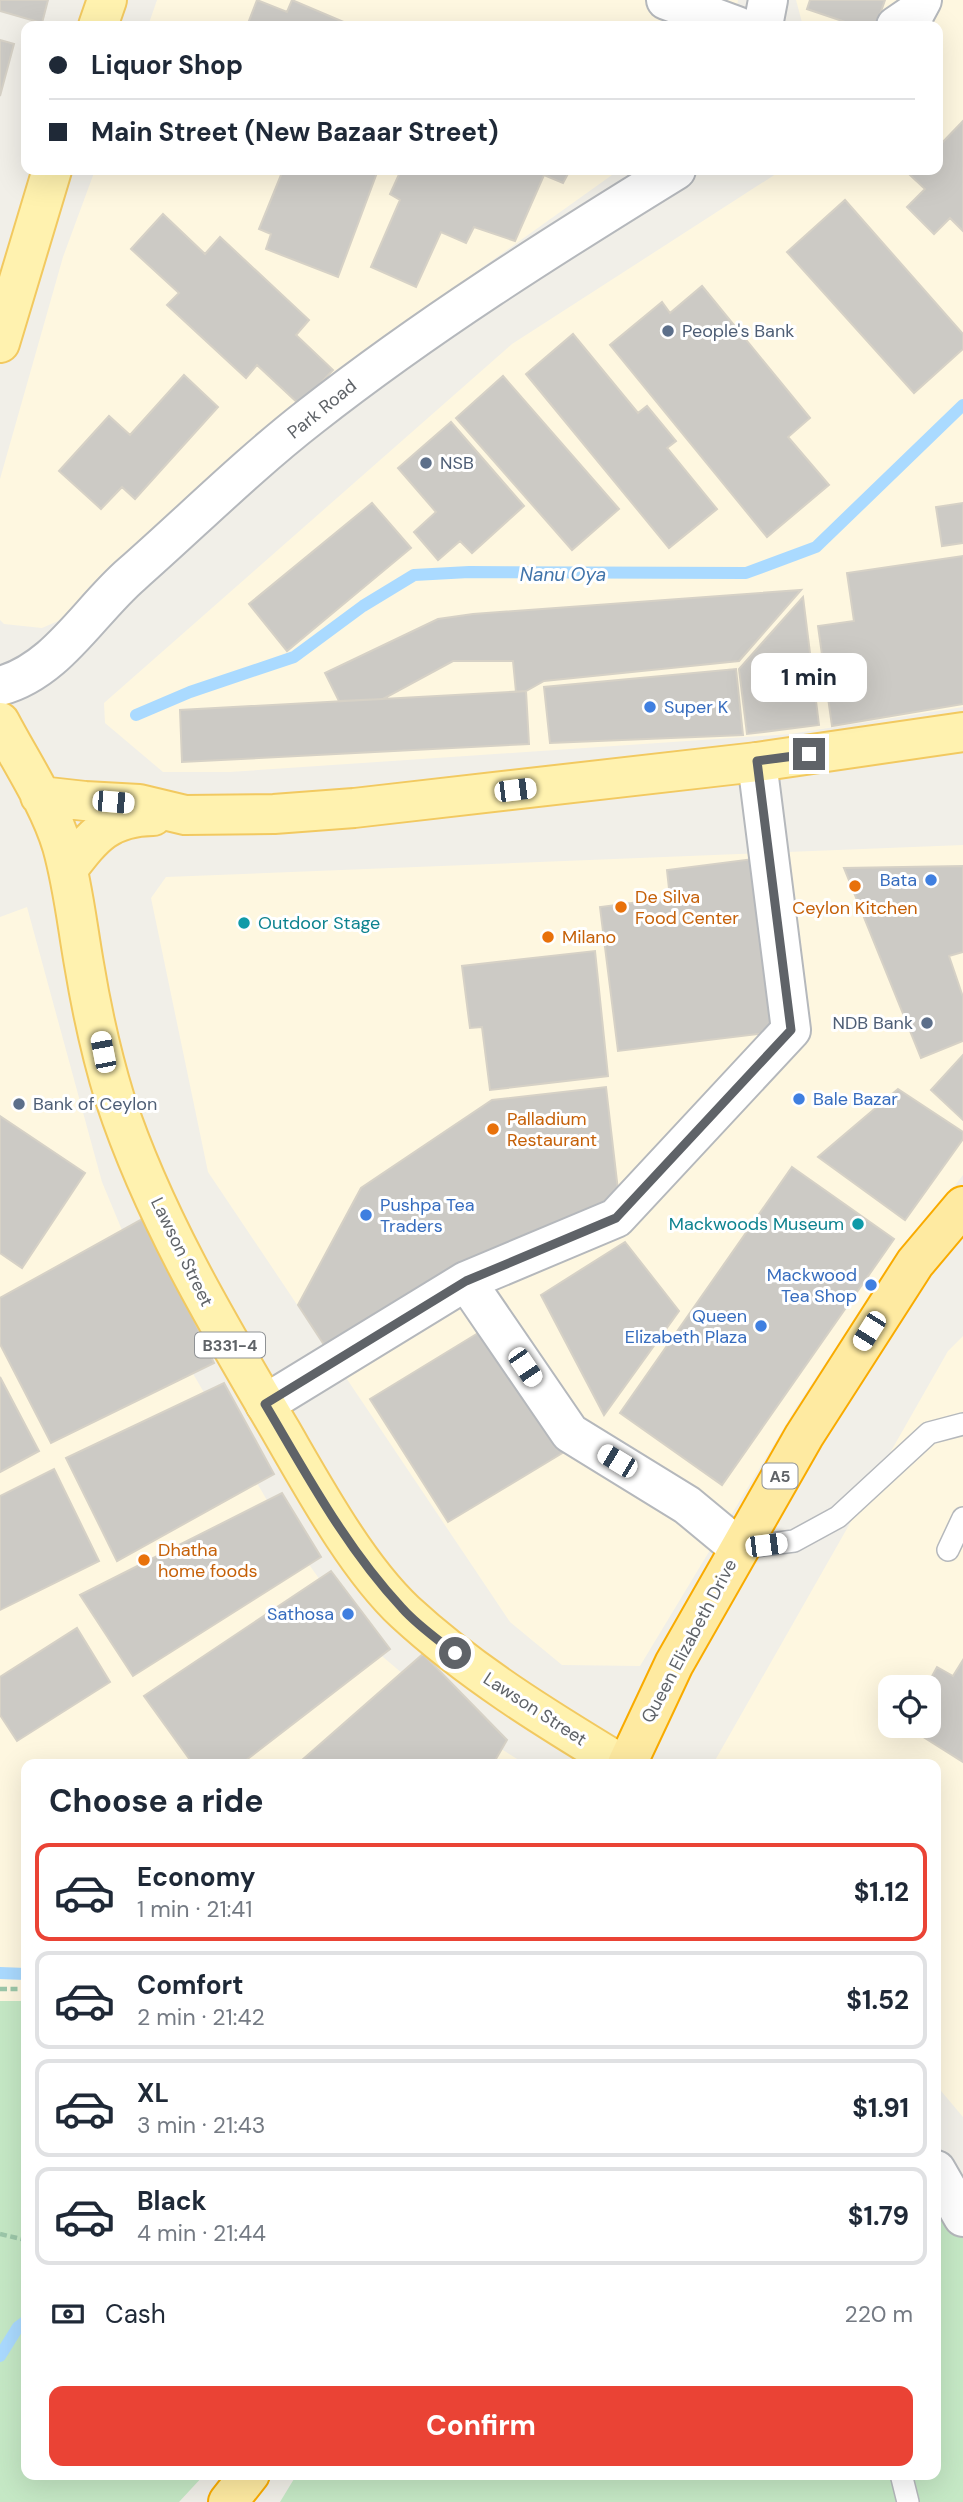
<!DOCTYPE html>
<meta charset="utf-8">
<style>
body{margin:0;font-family:"DM Sans",sans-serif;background:#f6f6f7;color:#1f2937;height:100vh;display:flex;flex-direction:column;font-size:26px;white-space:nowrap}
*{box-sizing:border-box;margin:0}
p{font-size:23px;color:#747a83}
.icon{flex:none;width:38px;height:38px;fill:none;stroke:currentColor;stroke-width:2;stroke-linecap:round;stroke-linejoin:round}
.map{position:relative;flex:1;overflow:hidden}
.drawer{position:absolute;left:21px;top:1759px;width:920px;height:721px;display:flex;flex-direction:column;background:#fff;border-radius:14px;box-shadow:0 7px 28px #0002}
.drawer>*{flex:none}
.guide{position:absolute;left:21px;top:21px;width:922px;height:154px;border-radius:14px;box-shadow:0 7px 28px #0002;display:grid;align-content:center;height:154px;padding:0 28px;background:#fff}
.tools{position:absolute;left:878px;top:1675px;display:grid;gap:14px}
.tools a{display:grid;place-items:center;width:63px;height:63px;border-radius:14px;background:#fff;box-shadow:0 7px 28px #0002;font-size:35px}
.end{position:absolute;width:32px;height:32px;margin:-16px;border:9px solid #5f6368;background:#fff;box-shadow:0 0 0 4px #fff}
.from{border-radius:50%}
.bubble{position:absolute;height:49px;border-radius:14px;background:#fff;box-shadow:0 7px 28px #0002;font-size:23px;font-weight:700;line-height:49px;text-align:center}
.car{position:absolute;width:21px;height:42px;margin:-21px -10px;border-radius:9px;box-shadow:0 0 5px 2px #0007;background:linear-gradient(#fff 24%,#345 0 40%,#fff 0 76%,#345 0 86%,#fff 0)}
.guide b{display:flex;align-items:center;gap:24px;height:66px;font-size:26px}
.guide b+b{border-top:2px solid #e0e1e3}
.guide i{width:18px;height:18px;background:#1f2937}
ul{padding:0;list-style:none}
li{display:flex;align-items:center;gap:21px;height:98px;margin:0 14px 10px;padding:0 14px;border:4px solid #e0e1e3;border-radius:14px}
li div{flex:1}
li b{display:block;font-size:26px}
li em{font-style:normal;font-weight:700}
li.current{border-color:#ea4335}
li>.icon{width:63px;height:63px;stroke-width:1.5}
h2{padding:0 28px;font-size:32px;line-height:84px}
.pay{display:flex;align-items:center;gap:18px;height:77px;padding:0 28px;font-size:26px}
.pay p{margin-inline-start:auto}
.button{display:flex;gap:14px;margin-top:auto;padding:14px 28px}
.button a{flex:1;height:80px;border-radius:14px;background:#ea4335;color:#fff;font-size:28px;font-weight:700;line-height:80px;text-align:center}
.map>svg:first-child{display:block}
.commercial{fill:#fef7e0;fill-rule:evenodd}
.green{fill:#c5e8c5}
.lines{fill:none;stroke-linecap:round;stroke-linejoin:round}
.stream{stroke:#aadaff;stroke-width:12}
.building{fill:#cccac5;stroke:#d6d1c6;stroke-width:2}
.service-casing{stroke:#b5b8bc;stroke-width:24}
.minor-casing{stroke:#b5b8bc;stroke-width:42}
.tertiary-casing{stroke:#b5b8bc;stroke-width:42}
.primary-casing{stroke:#f2c960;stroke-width:42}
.trunk-casing{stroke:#f9ab00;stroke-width:42}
.path{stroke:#9cc7a9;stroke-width:4.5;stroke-dasharray:7 3.5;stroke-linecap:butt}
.service{stroke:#fff;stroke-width:21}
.minor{stroke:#fff;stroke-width:38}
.tertiary{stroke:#fff;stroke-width:38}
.primary{stroke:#fff2af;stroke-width:38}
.trunk{stroke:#feeaa1;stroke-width:38}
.route{stroke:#5f6368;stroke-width:9}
.service-dot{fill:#5c6f8a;stroke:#fff;stroke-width:2.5}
.shop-dot{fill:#3f7fe0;stroke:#fff;stroke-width:2.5}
.food-dot{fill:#e8710a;stroke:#fff;stroke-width:2.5}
.culture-dot{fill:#0f9aa8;stroke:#fff;stroke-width:2.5}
.labels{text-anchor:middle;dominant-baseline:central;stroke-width:6;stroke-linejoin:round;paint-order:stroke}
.shield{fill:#fff;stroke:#8f9295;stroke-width:2}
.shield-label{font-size:16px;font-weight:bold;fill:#5f6368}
.service-label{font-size:18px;fill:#4e5e75;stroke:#fff;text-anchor:start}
.street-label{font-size:18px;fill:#5f6368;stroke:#fff}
.shop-label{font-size:18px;fill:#366cbe;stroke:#fff;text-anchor:end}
.food-label{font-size:18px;fill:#c56008;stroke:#fff;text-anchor:start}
.culture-label{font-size:18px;fill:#0d838f;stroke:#fff;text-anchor:start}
.water-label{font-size:19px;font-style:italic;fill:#4174aa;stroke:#fff}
</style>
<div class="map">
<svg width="963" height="2502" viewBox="0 0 963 2502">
<rect width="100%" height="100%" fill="#f1efe8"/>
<path class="commercial" d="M 157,0 L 738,0 L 734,26 L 148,26 Z
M 796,0 L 963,0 L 963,707 L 790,734 L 230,772 L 163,772 L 105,723 L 104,703 L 512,344 L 782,170 L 938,170 L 938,26 L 803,26 Z
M 95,170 L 619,170 L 455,287 L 279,426 L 58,621 L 42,628 L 4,624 L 0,620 L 0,479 L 63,257 Z
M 963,845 L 963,1175 L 867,1301 L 797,1406 L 640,1666 L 562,1665 L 510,1622 L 208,1172 L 151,898 L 166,877 Z
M 27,907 L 102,1182 L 154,1307 L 285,1531 L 363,1640 L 462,1724 L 525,1764 L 26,1764 L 26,2001 L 0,2001 L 0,917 Z
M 963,1336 L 963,2117 L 936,2085 L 936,1764 L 713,1764 L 948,1351 ZM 891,1687 L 929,1687 L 929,1726 L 891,1726 Z"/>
<path class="green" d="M 0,2001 L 26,2001 L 26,2474 L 204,2475 L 179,2502 L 0,2502 Z
M 936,2198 L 963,2219 L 963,2502 L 280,2502 L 297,2474 L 936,2474 Z"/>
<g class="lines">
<path class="stream" d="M 136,715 L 190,692 L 294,657 L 363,606 L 414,575 L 469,572 L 746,573 L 816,547 L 963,405
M 0,1973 L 26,1974
M 0,2356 L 18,2327 L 26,2321"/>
</g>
<path class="building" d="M 0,0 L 48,0 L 42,23 L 0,11 Z
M 257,0 L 287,12 L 292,0 L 353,26 L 247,26 Z
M 810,0 L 885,0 L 876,26 L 857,26 L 807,9 Z
M 0,40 L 14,44 L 0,96 Z
M 963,121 L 963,231 L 950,218 L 934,234 L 907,207 L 925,189 L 910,175 L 915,170 L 938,170 L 938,147 Z
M 283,170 L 378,170 L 338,277 L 266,249 L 271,234 L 259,229 Z
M 401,170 L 570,170 L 563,183 L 544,175 L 515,241 L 474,227 L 466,243 L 441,232 L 416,287 L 371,267 L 400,200 L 390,194 Z
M 845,200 L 963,334 L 963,349 L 914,393 L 787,252 Z
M 163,214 L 205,254 L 220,237 L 309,320 L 296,335 L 333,370 L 300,405 L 257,365 L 246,378 L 167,305 L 179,293 L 131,249 Z
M 702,286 L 810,418 L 788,437 L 829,485 L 767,537 L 610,345 L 662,302 L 670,313 Z
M 573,334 L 638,413 L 647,406 L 676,441 L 667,448 L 717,509 L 669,548 L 526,374 Z
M 184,375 L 218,407 L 135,499 L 122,487 L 101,509 L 59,471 L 109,416 L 130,435 Z
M 503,376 L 619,509 L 572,550 L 456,418 Z
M 451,422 L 524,506 L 472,553 L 460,541 L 438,560 L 414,532 L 436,512 L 398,468 Z
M 372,503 L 411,548 L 287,651 L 249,604 Z
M 963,503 L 963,543 L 942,546 L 936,507 Z
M 963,556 L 963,704 L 832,726 L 818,626 L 854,621 L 847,573 Z
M 801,590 L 739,661 L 544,681 L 526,691 L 516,692 L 513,661 L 453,661 L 383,699 L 339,701 L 325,673 L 438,619 L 473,614 Z
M 803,597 L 819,725 L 747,734 L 739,669 Z
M 736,669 L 743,735 L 550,743 L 544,687 Z
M 526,691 L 529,744 L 182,762 L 180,710 Z
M 753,859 L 775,1032 L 618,1051 L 600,907 L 670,898 L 667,870 Z
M 963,866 L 963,952 L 949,956 L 963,997 L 963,1041 L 921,1058 L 844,868 Z
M 595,951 L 608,1076 L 490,1090 L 482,1027 L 470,1028 L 462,966 Z
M 963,1055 L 963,1120 L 931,1090 Z
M 606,1087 L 619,1199 L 330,1354 L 298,1305 L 361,1188 L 492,1100 Z
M 898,1089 L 963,1132 L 963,1139 L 905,1220 L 818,1157 Z
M 0,1116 L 85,1173 L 22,1268 L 0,1253 Z
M 792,1167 L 894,1239 L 722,1485 L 620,1413 Z
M 146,1217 L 214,1363 L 51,1443 L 0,1344 L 0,1298 Z
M 625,1242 L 679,1311 L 604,1415 L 541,1295 Z
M 488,1327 L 569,1449 L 448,1522 L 370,1399 Z
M 0,1377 L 39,1451 L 0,1472 Z
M 224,1383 L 274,1474 L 117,1561 L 66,1458 Z
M 54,1469 L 99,1561 L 0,1610 L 0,1496 Z
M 282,1493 L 321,1557 L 133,1676 L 80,1595 Z
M 331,1571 L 390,1649 L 241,1764 L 193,1764 L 144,1696 Z
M 77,1628 L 110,1682 L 17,1741 L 0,1715 L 0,1677 Z
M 423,1654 L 507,1740 L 493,1764 L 303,1764 L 301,1761 Z
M 963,1660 L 963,1762 L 917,1733 L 922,1726 L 929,1726 L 929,1713 L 937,1699 L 929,1694 L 929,1687 L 926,1687 L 937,1667 L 953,1676 Z"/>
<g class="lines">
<g class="service-casing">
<path id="service" d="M 739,1548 L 794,1541 L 838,1517 L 929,1433 L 963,1424
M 948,1550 L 963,1518
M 901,2474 L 908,2502"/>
</g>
<g class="minor-casing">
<path id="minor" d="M 666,0 L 737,26
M 763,26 L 768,0
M 466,1281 L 616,1218 L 791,1030 L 757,762
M 265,1404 L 466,1281 L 570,1433 L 687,1505 L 739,1548
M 936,2170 L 963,2217"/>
</g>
<g class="tertiary-casing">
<path id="tertiary" d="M 896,26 L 915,13 L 922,0
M 0,686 C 57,671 89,611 132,574 C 191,522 248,465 311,416 C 427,325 551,247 676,170"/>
</g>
<g class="primary-casing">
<path id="primary" d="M 98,26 L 107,0
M 0,343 L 52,170
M 0,722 C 21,762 49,803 62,846 C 73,885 77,924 84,964 C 91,1006 102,1057 115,1099 C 154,1217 218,1324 281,1431 C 314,1488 357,1567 405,1612 C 470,1672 545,1718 621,1764
M 40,796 L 85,801 L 139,804 L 185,815 L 274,814 L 354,808 L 757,762 L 963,732
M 68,869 C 94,835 108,817 153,816"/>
</g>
<g class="trunk-casing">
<path id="trunk" d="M 627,1764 L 674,1664 L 804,1436 L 915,1263 L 963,1206
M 228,2502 L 250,2474"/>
</g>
<path class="path" d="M 0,1989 L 26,1989
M 0,2234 L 26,2240"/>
<use href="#service" class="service"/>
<use href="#minor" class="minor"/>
<use href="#tertiary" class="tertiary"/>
<use href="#primary" class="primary"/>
<use href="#trunk" class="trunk"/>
</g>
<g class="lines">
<path class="route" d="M 455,1653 C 437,1639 417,1625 402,1608 C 346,1548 307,1475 265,1404 L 466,1281 L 616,1218 L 791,1030 L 757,761 L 809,754"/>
</g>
<g class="service-dot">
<circle cx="668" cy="331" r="7"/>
<circle cx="426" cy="463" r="7"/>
<circle cx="927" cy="1023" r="7"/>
<circle cx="19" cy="1104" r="7"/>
</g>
<g class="shop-dot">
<circle cx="650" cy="707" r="7"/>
<circle cx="931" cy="880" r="7"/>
<circle cx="799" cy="1099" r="7"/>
<circle cx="366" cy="1215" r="7"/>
<circle cx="871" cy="1285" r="7"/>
<circle cx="761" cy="1326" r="7"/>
<circle cx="348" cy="1614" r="7"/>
</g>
<g class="food-dot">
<circle cx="855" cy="886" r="7"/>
<circle cx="621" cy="907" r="7"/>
<circle cx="548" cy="937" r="7"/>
<circle cx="493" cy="1129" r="7"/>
<circle cx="144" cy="1560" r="7"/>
</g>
<g class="culture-dot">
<circle cx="244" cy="923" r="7"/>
<circle cx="858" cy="1224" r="7"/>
</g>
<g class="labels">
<g class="shield">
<rect x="195" y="1332.5" width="70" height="25" rx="5"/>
<rect x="762.5" y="1463.5" width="35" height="25" rx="5"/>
</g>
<g class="shield-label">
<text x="230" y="1345">B331-4</text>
<text x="780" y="1476">A5</text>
</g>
<g class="service-label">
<text x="682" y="331">People's Bank</text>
<text x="440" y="463">NSB</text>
<text x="913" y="1023" text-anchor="end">NDB Bank</text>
<text x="33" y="1104">Bank of Ceylon</text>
</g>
<g class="street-label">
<text transform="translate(322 409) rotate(-39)">Park Road</text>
<text transform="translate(182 1252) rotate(64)">Lawson Street</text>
<text transform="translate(689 1641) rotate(-62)">Queen Elizabeth Drive</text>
<text transform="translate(535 1709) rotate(33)">Lawson Street</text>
</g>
<g class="shop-label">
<text x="664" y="707" text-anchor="start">Super K</text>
<text x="917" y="880">Bata</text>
<text x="813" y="1099" text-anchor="start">Bale Bazar</text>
<text x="380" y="1205" text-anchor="start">Pushpa Tea<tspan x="380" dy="21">Traders</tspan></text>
<text x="857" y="1275">Mackwood<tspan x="857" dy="21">Tea Shop</tspan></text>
<text x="747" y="1316">Queen<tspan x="747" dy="21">Elizabeth Plaza</tspan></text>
<text x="334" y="1614">Sathosa</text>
</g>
<g class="food-label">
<text x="635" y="897">De Silva<tspan x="635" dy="21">Food Center</tspan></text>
<text x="855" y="908" text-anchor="middle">Ceylon Kitchen</text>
<text x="562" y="937">Milano</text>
<text x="507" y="1119">Palladium<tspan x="507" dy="21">Restaurant</tspan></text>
<text x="158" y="1550">Dhatha<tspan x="158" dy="21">home foods</tspan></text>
</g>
<g class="culture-label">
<text x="258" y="923">Outdoor Stage</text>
<text x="844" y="1224" text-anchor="end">Mackwoods Museum</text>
</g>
<g class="water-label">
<text x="563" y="574">Nanu Oya</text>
</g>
</g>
</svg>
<div class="tools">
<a><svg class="icon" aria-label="locate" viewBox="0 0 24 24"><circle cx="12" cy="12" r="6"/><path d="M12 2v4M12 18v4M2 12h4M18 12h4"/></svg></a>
</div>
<i class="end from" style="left:455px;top:1653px"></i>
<i class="end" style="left:809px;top:754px"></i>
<div class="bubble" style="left:751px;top:653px;width:116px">1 min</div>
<i class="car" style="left:515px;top:790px;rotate:83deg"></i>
<i class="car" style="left:113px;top:802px;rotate:95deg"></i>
<i class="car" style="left:103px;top:1052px;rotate:349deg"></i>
<i class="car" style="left:869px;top:1331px;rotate:212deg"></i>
<i class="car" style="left:525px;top:1367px;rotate:146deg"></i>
<i class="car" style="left:617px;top:1461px;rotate:301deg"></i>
<i class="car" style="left:766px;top:1545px;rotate:83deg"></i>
<div class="guide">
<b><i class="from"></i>Liquor Shop</b>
<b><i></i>Main Street (New Bazaar Street)</b>
</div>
<section class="drawer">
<h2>Choose a ride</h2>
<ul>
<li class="current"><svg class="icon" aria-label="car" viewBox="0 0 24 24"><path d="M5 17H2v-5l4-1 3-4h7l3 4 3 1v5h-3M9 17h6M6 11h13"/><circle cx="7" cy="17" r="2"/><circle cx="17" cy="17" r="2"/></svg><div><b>Economy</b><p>1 min · 21:41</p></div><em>$1.12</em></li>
<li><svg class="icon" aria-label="car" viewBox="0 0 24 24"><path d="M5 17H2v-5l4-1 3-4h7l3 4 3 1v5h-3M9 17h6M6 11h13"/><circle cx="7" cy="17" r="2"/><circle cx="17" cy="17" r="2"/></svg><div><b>Comfort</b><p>2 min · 21:42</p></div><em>$1.52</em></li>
<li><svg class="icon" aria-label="car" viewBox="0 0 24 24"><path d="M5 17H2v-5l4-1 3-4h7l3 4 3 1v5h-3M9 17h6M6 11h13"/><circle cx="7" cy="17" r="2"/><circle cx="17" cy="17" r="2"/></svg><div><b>XL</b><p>3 min · 21:43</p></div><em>$1.91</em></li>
<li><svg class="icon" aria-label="car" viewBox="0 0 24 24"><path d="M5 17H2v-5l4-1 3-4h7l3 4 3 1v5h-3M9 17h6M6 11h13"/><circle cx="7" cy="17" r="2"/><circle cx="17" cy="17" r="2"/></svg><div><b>Black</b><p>4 min · 21:44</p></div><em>$1.79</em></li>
</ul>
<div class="pay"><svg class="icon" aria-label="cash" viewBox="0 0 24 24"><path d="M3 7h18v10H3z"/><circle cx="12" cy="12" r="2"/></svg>Cash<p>220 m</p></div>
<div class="button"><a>Confirm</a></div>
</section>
</div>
